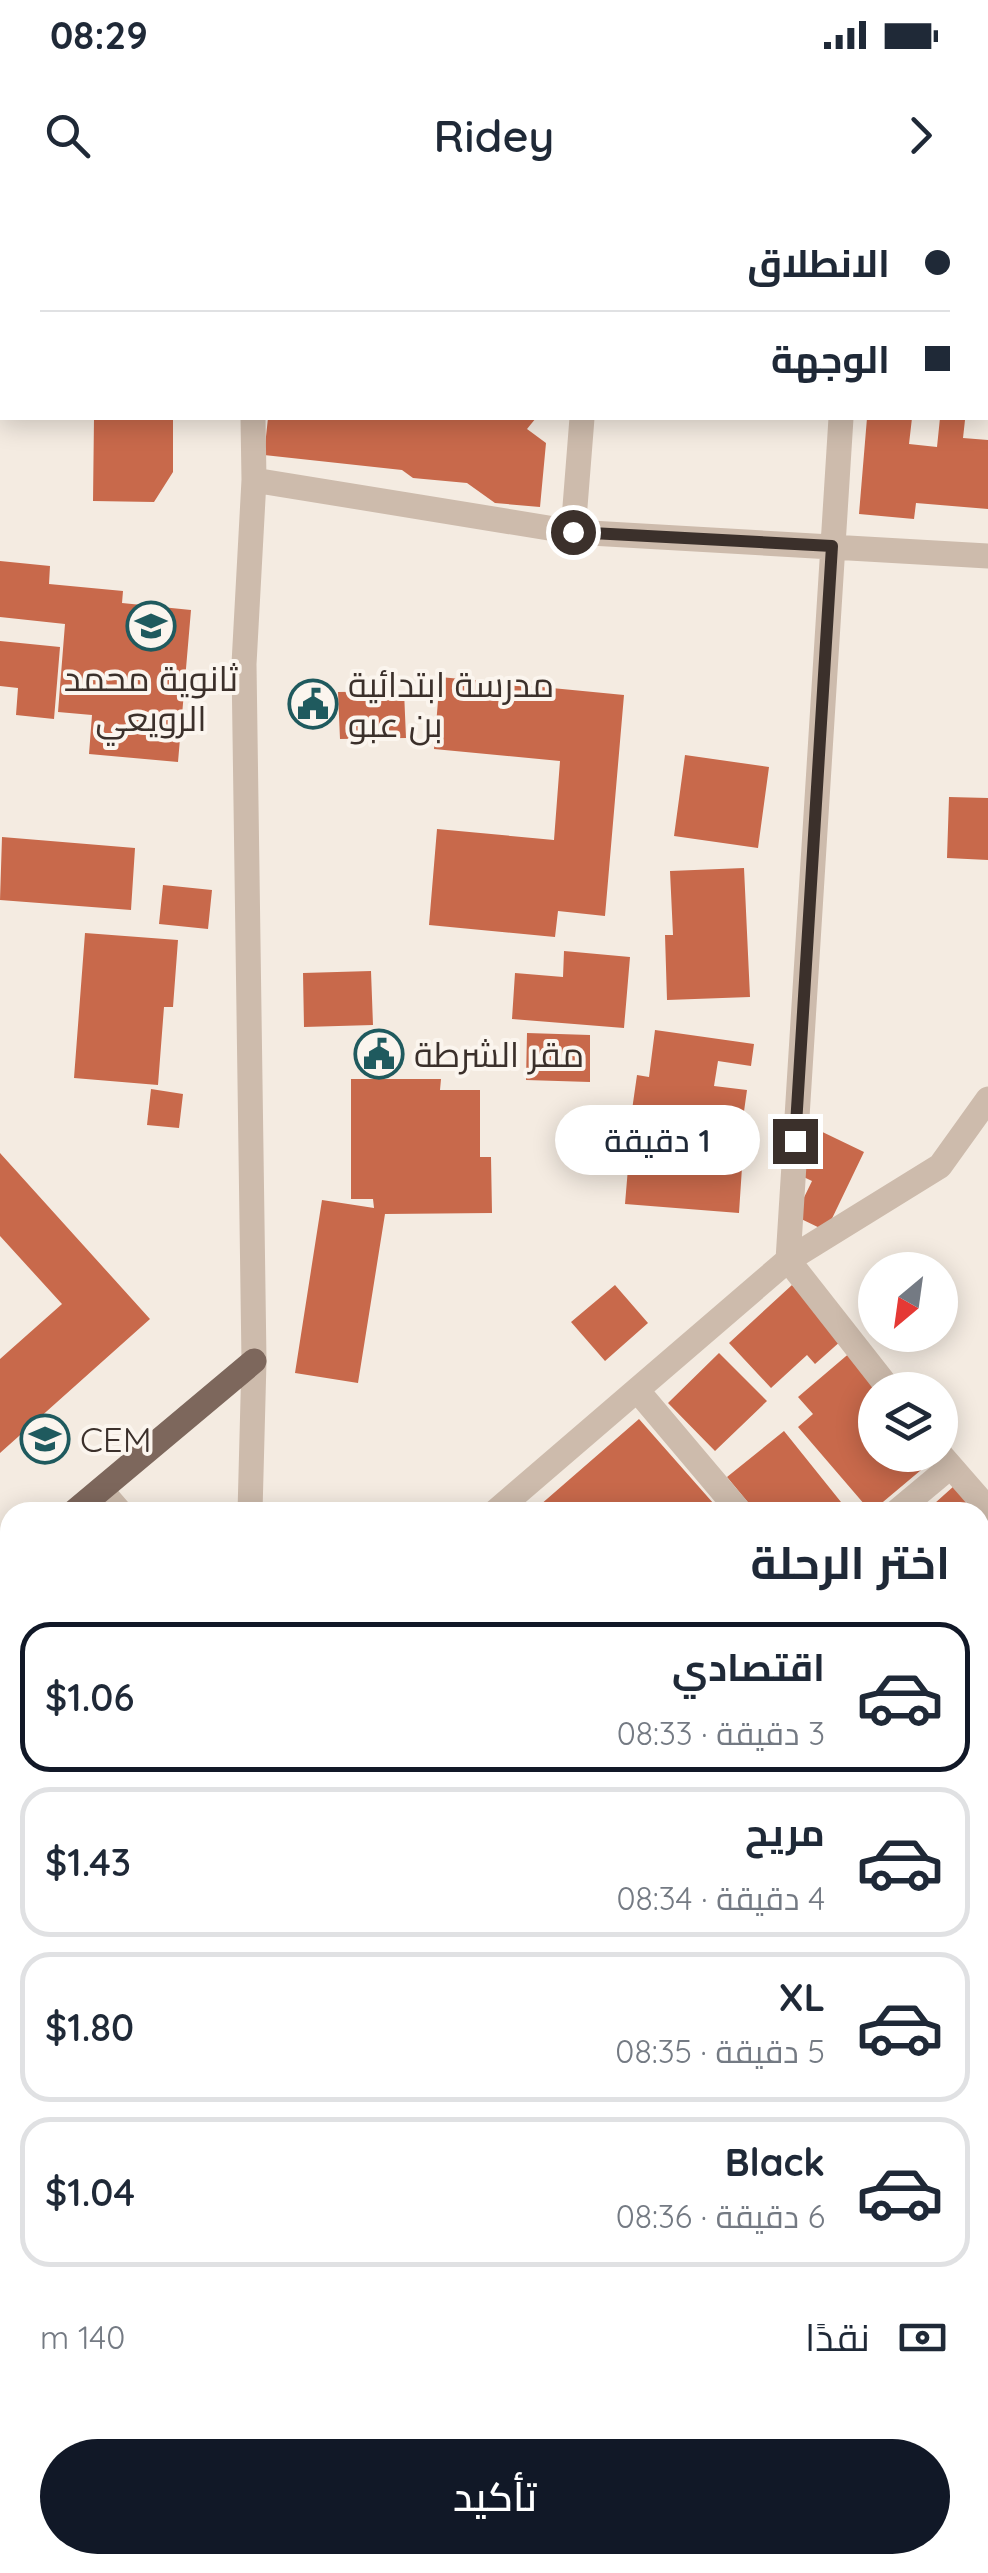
<!DOCTYPE html>
<html lang="ar">
<meta charset="utf-8">
<style>
body{margin:0;font-family:Quicksand,Cairo,sans-serif;background:#f2f2f3;color:#1f2937;direction:rtl;height:100vh;display:flex;flex-direction:column;font-size:38px;white-space:nowrap}
*{box-sizing:border-box;margin:0}
p{font-size:32px;color:#747a83}
.icon{flex:none;width:55px;height:55px;fill:none;stroke:currentColor;stroke-width:2;stroke-linecap:round;stroke-linejoin:round}
.map{position:relative;flex:1;overflow:hidden;direction:ltr}
.drawer{position:absolute;left:0px;top:1302px;width:990px;height:1072px;display:flex;flex-direction:column;background:#fff;border-radius:30px 30px 0 0;box-shadow:0 5px 25px #0003;direction:rtl}
.drawer>*{flex:none}
.top-card{position:absolute;left:0px;top:0px;width:990px;height:220px;box-shadow:0 5px 25px #0003;direction:rtl;display:grid;align-content:center;height:220px;padding:0 40px;background:#fff}
.needle{width:65px;rotate:209deg}
.tools{position:absolute;left:858px;top:1052px;display:grid;gap:20px}
.tools a{display:grid;place-items:center;width:100px;height:100px;border-radius:50%;background:#fff;box-shadow:0 5px 25px #0003;font-size:50px}
.end{position:absolute;width:45px;height:45px;margin:-22px;border:12px solid #3b302b;background:#fff;box-shadow:0 0 0 5px #fff}
.from{border-radius:50%}
.bubble{position:absolute;height:70px;border-radius:35px;background:#fff;box-shadow:0 5px 25px #0003;font-size:32px;font-weight:600;line-height:70px;text-align:center;direction:rtl}
.top-card b{display:flex;align-items:center;gap:35px;height:95px;font-size:38px}
.top-card b+b{border-top:2px solid #e0e1e3}
.top-card i{width:25px;height:25px;background:#1f2937}
ul{padding:0;list-style:none}
li{display:flex;align-items:center;gap:30px;height:150px;margin:0 20px 15px;padding:0 20px;border:5px solid #e0e1e3;border-radius:30px}
li div{flex:1}
li b{display:block;font-size:38px}
li em{font-style:normal;font-weight:600}
li.on{border-color:#111827}
li>.icon{width:90px;height:90px;stroke-width:1.5}
h2{padding:0 40px;font-size:45px;line-height:120px}
.pay{display:flex;align-items:center;gap:25px;height:110px;padding:0 40px;font-size:38px}
.pay p{margin-inline-start:auto}
.cta{display:flex;gap:20px;margin-top:auto;padding:20px 40px}
.cta a{flex:1;height:115px;border-radius:60px;background:#111827;color:#fff;font-size:40px;font-weight:600;line-height:115px;text-align:center}
.status{display:flex;justify-content:space-between;align-items:center;height:70px;padding:0 50px;background:#fff;direction:ltr}
.status svg{height:28px;fill:currentColor}
header{display:flex;justify-content:space-between;align-items:center;height:130px;padding:0 40px;background:#fff;font-size:45px;font-weight:600}
.map>svg:first-child{display:block}
.green{fill:#b8c4a0}
.building{fill:#c8694b}
.lines{fill:none;stroke-linecap:round;stroke-linejoin:round}
.minor{stroke:#cdbbac;stroke-width:25}
.major{stroke:#7d675c;stroke-width:25}
.route{stroke:#3b302b;stroke-width:12}
.labels{text-anchor:middle;dominant-baseline:central;stroke-width:8;stroke-linejoin:round;paint-order:stroke}
.poi-label{font-size:35px;fill:#3b302b;stroke:#fbf5ee;text-anchor:start}
</style>
<div class="status"><b>08:29</b><svg viewBox="0 0 49 12"><path d="M0 12V9h3v3zM5 12V6h3v6zM10 12V3h3v9zM15 12V0h3v12zM26 1h20v11H26zM47 4h2v5h-2z"/></svg></div>
<header><svg class="icon" aria-label="forward" viewBox="0 0 24 24"><path d="M9 5l7 7-7 7"/></svg>Ridey<svg class="icon" aria-label="search" viewBox="0 0 24 24"><circle cx="10" cy="10" r="6"/><path d="M15 15l6 6"/></svg></header>
<div class="map">
<svg width="988" height="2373" viewBox="0 0 988 2373">
<rect width="100%" height="100%" fill="#f4ebe1"/>
<path class="green" d="M 988,1912 L 988,2049 L 980,2044 L 980,1919 Z"/>
<path class="building" d="M 94,218 L 173,218 L 173,272 L 154,302 L 93,301 Z
M 268,218 L 536,218 L 527,229 L 546,243 L 540,307 L 495,303 L 467,283 L 413,278 L 402,270 L 264,255 Z
M 867,218 L 912,218 L 909,244 L 937,247 L 940,218 L 965,220 L 963,238 L 988,240 L 988,309 L 916,303 L 914,319 L 859,314 Z
M 0,361 L 50,366 L 49,384 L 123,391 L 122,403 L 191,410 L 178,562 L 89,554 L 92,515 L 58,512 L 65,424 L 0,417 Z
M 0,441 L 60,447 L 54,519 L 16,515 L 18,488 L 0,486 Z
M 440,477 L 624,495 L 605,716 L 558,711 L 555,737 L 429,725 L 437,629 L 554,640 L 560,561 L 434,549 Z
M 404,491 L 406,538 L 340,539 L 338,492 Z
M 685,555 L 769,567 L 758,648 L 674,636 Z
M 949,597 L 988,598 L 988,660 L 947,658 Z
M 2,637 L 135,648 L 131,710 L 0,700 Z
M 744,668 L 750,797 L 667,800 L 665,735 L 673,735 L 670,671 Z
M 163,685 L 212,690 L 208,729 L 159,724 Z
M 85,733 L 178,740 L 173,807 L 164,807 L 158,885 L 74,878 Z
M 564,751 L 630,757 L 624,828 L 512,819 L 515,773 L 563,777 Z
M 371,771 L 373,825 L 304,827 L 303,773 Z
M 655,830 L 754,844 L 751,866 L 718,861 L 714,886 L 747,890 L 740,940 L 630,924 L 637,875 L 649,877 Z
M 527,833 L 590,835 L 590,882 L 526,880 Z
M 351,879 L 441,879 L 440,890 L 480,890 L 480,957 L 491,957 L 492,1013 L 385,1014 L 358,1183 L 295,1173 L 322,1000 L 374,1008 L 373,999 L 351,999 Z
M 151,889 L 183,894 L 179,928 L 147,925 Z
M 810,926 L 864,952 L 826,1031 L 795,1016 L 812,981 L 789,970 Z
M 646,933 L 713,937 L 712,950 L 743,952 L 739,1013 L 625,1004 L 629,956 L 644,957 Z
M 0,953 L 150,1119 L 0,1253 L 0,1159 L 62,1104 L 0,1036 Z
M 615,1085 L 648,1123 L 605,1161 L 571,1122 Z
M 792,1085 L 842,1140 L 815,1164 L 807,1155 L 771,1188 L 729,1143 Z
M 852,1151 L 875,1191 L 875,1255 L 929,1255 L 933,1260 L 871,1312 L 798,1227 L 813,1214 L 798,1197 Z
M 719,1153 L 767,1201 L 715,1251 L 668,1203 Z
M 639,1219 L 721,1312 L 532,1312 Z
M 784,1231 L 849,1312 L 756,1312 L 727,1277 Z
M 954,1286 L 978,1312 L 925,1312 Z
M 988,1344 L 988,1414 L 980,1405 L 980,1352 Z
M 10,1433 L 10,1483 L 0,1473 L 0,1443 Z
M 988,1471 L 988,1616 L 980,1607 L 980,1478 Z
M 0,1488 L 10,1498 L 10,1529 L 0,1519 Z
M 0,1575 L 10,1589 L 10,1704 L 0,1711 Z
M 988,1645 L 988,1767 L 980,1758 L 980,1649 Z
M 10,1778 L 10,1917 L 0,1927 L 0,1788 Z
M 10,2246 L 10,2304 L 6,2299 L 0,2305 L 0,2253 Z
M 5,2331 L 10,2336 L 10,2365 L 27,2365 L 19,2373 L 0,2373 L 0,2336 Z
M 150,2365 L 213,2365 L 216,2373 L 146,2373 Z
M 273,2365 L 312,2365 L 303,2373 L 281,2373 Z
M 373,2365 L 560,2365 L 552,2373 L 513,2373 L 507,2367 L 502,2373 L 365,2373 Z"/>
<g class="lines">
<path class="minor" d="M 253,0 L 253,2
M 598,2 L 598,0
M 856,2 L 856,0
M 841,218 L 788,1060 L 890,1190
M 254,280 L 573,332 L 988,356
M 573,332 L 582,218
M 637,1190 L 740,1312
M 940,1254 L 988,1309
M 101,1290 L 120,1312
M 250,1312 L 254,1161 L 244,464 L 254,280 L 253,218
M 495,1312 L 788,1060 L 940,966 L 988,899
M 896,1312 L 950,1267
M 0,1745 L 10,1737
M 980,1869 L 988,1863
M 0,2004 L 10,1996
M 0,2073 L 10,2086
M 0,2227 L 10,2219
M 980,2236 L 988,2245
M 241,2365 L 247,2373
M 679,2365 L 685,2373
M 87,2373 L 97,2365
M 361,2373 L 371,2365
M 627,2373 L 634,2365
M 980,2373 L 988,2335"/>
<path class="major" d="M 74,1312 L 254,1161
M 0,1376 L 10,1368"/>
</g>
<g class="lines">
<path class="route" d="M 573,332 L 832,346 L 795,941"/>
</g>
<defs>
<g id="school-ring" transform="scale(2.5)"><circle r="9.5" fill="#fbf5ee" stroke="#1f5a5e" stroke-width="1.5"/><path d="M0-5L7-2L0 1L-7-2ZM-4 1L0 2.5L4 1V4Q0 6-4 4Z" fill="#1f5a5e"/></g>
<g id="civic-ring" transform="scale(2.5)"><circle r="9.5" fill="#fbf5ee" stroke="#1f5a5e" stroke-width="1.5"/><path d="M-.6-6.5H3V-4.5H.6V-3L4-1V1h2V6H-6V1h2V-1L-.6-3ZM-1.2 2.5V6h2.4V2.5Z" fill="#1f5a5e"/></g>
</defs>
<g fill-rule="evenodd">
<use href="#school-ring" x="151" y="426"/>
<use href="#civic-ring" x="313" y="504"/>
<use href="#civic-ring" x="379" y="854"/>
<use href="#school-ring" x="45" y="1239"/>
</g>
<g class="labels">
<g class="poi-label">
<text x="151" y="478" text-anchor="middle">ثانوية محمد<tspan x="151" dy="40">الرويعي</tspan></text>
<text x="348" y="484">مدرسة ابتدائية<tspan x="348" dy="40">بن عبو</tspan></text>
<text x="414" y="854">مقر الشرطة</text>
<text x="80" y="1239">CEM</text>
</g>
</g>
</svg>
<div class="tools">
<a><svg class="needle" viewBox="-14 -14 28 28"><path d="M0-13l5 13h-10z" fill="#e53935"/><path d="M0 13l5-13h-10z" fill="#747a83"/></svg></a>
<a><svg class="icon" aria-label="layers" viewBox="0 0 24 24"><path d="M12 4l9 5-9 5-9-5zM3 14l9 5 9-5"/></svg></a>
</div>
<i class="end from" style="left:573px;top:332px"></i>
<i class="end" style="left:795px;top:941px"></i>
<div class="bubble" style="left:555px;top:905px;width:205px">1 دقيقة</div>
<div class="top-card">
<b><i class="from"></i>الانطلاق</b>
<b><i></i>الوجهة</b>
</div>
<section class="drawer">
<h2>اختر الرحلة</h2>
<ul>
<li class="on"><svg class="icon" aria-label="car" viewBox="0 0 24 24"><path d="M5 17H2v-5l4-1 3-4h7l3 4 3 1v5h-3M9 17h6M6 11h13"/><circle cx="7" cy="17" r="2"/><circle cx="17" cy="17" r="2"/></svg><div><b>اقتصادي</b><p>3 دقيقة · 08:33</p></div><em>$1.06</em></li>
<li><svg class="icon" aria-label="car" viewBox="0 0 24 24"><path d="M5 17H2v-5l4-1 3-4h7l3 4 3 1v5h-3M9 17h6M6 11h13"/><circle cx="7" cy="17" r="2"/><circle cx="17" cy="17" r="2"/></svg><div><b>مريح</b><p>4 دقيقة · 08:34</p></div><em>$1.43</em></li>
<li><svg class="icon" aria-label="car" viewBox="0 0 24 24"><path d="M5 17H2v-5l4-1 3-4h7l3 4 3 1v5h-3M9 17h6M6 11h13"/><circle cx="7" cy="17" r="2"/><circle cx="17" cy="17" r="2"/></svg><div><b>XL</b><p>5 دقيقة · 08:35</p></div><em>$1.80</em></li>
<li><svg class="icon" aria-label="car" viewBox="0 0 24 24"><path d="M5 17H2v-5l4-1 3-4h7l3 4 3 1v5h-3M9 17h6M6 11h13"/><circle cx="7" cy="17" r="2"/><circle cx="17" cy="17" r="2"/></svg><div><b>Black</b><p>6 دقيقة · 08:36</p></div><em>$1.04</em></li>
</ul>
<div class="pay"><svg class="icon" aria-label="cash" viewBox="0 0 24 24"><path d="M3 7h18v10H3z"/><circle cx="12" cy="12" r="2"/></svg>نقدًا<p>140 m</p></div>
<div class="cta"><a>تأكيد</a></div>
</section>
</div>
